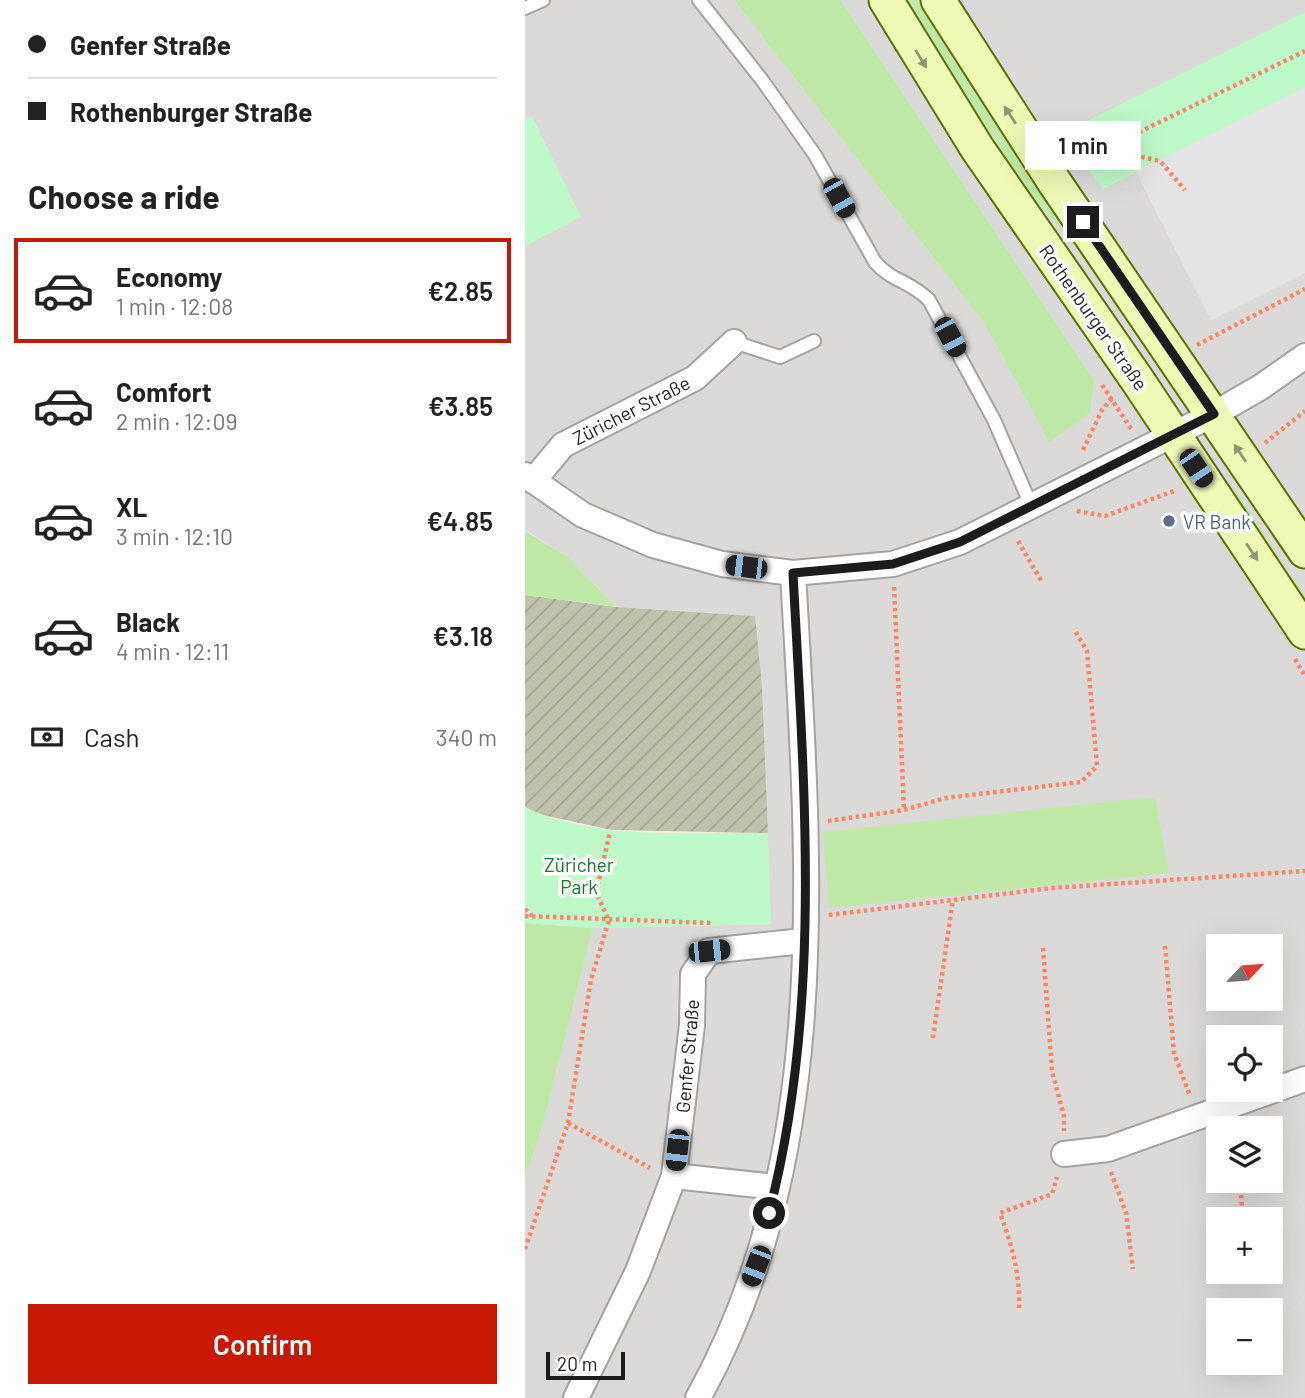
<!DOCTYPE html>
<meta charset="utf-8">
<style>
body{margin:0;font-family:Barlow,sans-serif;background:#f6f6f6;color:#222;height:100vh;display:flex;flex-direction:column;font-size:26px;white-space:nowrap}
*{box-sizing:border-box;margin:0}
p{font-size:23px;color:#767676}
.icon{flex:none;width:38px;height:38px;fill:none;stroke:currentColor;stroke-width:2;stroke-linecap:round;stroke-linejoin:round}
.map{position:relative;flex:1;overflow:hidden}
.panel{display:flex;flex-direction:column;background:#fff;width:525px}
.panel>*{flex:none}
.hud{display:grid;align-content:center;height:154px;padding:0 28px;background:#fff}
.needle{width:46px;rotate:64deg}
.controls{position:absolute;left:681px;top:934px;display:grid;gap:14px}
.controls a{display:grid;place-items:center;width:77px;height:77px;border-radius:0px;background:#fff;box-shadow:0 7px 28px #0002;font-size:35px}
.scale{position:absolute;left:21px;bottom:18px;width:79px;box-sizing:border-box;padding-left:7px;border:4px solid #1c1c1c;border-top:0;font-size:19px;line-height:24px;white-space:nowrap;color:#1c1c1c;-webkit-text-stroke:5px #fff;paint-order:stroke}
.end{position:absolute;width:32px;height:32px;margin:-16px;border:9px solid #1c1c1c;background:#fff;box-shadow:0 0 0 4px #fff}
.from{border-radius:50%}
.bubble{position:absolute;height:49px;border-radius:0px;background:#fff;box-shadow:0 7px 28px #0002;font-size:23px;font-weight:600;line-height:49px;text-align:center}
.car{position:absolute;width:21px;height:42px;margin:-21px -10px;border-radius:9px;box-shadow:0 0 5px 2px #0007;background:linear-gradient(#222 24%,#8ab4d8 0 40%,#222 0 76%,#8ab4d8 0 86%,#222 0)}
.hud b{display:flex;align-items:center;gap:24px;height:66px;font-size:26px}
.hud b+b{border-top:2px solid #e0e0e0}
.hud i{width:18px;height:18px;background:#222}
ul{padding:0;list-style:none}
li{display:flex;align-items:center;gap:21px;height:105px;margin:0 14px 10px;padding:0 14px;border:4px solid transparent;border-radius:0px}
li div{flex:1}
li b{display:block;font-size:26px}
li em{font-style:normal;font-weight:600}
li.current{border-color:#c81801}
li>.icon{width:63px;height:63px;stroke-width:1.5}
h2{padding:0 28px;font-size:32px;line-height:84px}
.pay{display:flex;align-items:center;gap:18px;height:77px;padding:0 28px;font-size:26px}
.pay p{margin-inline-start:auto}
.action{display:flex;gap:14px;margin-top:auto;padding:14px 28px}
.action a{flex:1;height:80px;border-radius:0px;background:#c81801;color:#fff;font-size:28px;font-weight:600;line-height:80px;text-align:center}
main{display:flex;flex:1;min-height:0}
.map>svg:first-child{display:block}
.residential{fill:#dbdad9;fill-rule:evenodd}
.construction{fill:url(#construction-furrows)}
.grass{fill:#c0e9a7}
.park{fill:#bef9ca}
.parking{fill:#e4e4e4}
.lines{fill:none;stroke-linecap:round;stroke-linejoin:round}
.service-casing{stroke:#a3a3a3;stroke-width:16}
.minor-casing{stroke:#a3a3a3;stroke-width:28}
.secondary-casing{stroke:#5a7205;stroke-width:37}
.path{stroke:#f98768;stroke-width:4.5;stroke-dasharray:3.5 3.5;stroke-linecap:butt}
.service{stroke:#fff;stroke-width:12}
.minor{stroke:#fff;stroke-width:24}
.secondary{stroke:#eef9b5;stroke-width:33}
.oneway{fill:#909670}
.route{stroke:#1c1c1c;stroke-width:9}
.service-dot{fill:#5c6f8a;stroke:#fff;stroke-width:2.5}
.labels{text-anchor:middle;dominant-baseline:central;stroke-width:7;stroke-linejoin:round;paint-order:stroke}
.street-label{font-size:19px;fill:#1c1c1c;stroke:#fff}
.service-label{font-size:19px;fill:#4e5e75;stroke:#fff;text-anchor:start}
.park-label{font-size:19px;fill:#0b7a21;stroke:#fff}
</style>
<main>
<section class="panel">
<div class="hud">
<b><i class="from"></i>Genfer Straße</b>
<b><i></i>Rothenburger Straße</b>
</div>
<h2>Choose a ride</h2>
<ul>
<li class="current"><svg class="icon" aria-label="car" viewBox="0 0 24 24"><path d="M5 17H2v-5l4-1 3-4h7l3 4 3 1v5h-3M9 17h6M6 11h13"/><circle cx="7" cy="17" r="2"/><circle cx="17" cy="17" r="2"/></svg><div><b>Economy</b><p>1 min · 12:08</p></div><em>€2.85</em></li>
<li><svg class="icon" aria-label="car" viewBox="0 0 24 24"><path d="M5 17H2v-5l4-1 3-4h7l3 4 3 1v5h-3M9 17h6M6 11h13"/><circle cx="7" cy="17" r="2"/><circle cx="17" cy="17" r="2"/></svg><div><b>Comfort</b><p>2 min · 12:09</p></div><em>€3.85</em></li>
<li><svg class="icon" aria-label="car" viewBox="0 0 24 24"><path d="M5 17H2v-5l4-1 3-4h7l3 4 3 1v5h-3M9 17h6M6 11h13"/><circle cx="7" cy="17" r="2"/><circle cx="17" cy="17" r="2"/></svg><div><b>XL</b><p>3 min · 12:10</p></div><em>€4.85</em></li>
<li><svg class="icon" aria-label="car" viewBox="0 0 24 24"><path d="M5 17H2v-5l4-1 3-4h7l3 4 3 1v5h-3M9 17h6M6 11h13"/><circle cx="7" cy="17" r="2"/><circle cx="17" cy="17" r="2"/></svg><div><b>Black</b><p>4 min · 12:11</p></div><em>€3.18</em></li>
</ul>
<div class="pay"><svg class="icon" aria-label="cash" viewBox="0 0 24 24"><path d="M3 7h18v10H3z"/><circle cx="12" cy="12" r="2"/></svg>Cash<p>340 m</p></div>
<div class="action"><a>Confirm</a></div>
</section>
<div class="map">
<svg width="780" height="1398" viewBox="0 0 780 1398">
<defs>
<pattern id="construction-furrows" width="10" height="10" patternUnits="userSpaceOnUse" patternTransform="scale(1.75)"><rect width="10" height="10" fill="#c0c2ae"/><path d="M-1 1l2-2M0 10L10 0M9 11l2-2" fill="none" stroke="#a4a695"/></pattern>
</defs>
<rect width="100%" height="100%" fill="#eeebe2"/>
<path class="residential" d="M 0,0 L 209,0 L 459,323 L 524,442 L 315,0 L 780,0 L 780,1398 L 0,1398 L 0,1178 L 18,1124 L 68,928 L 246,924 L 230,616 L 91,607 L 43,557 L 0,530 ZM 693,947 L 746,947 L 746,999 L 693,999 ZM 693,1038 L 746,1038 L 746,1090 L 693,1090 ZM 693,1129 L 746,1129 L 746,1181 L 693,1181 ZM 693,1220 L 746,1220 L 746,1272 L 693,1272 ZM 693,1311 L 746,1311 L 746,1363 L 693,1363 Z"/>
<path class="construction" d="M 0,595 L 91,607 L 230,616 L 237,687 L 243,833 L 87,830 L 13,814 L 0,807 Z"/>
<path class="grass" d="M 209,0 L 315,0 L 569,381 L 565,413 L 524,442 L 459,323 Z
M 376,0 L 397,0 L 631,350 L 624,355 L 546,241 L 461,140 Z
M 708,487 L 780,596 L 780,610 L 701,492 Z
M 0,531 L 43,557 L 91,607 L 0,595 Z
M 630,797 L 644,873 L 304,908 L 298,832 Z
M 0,923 L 68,928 L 18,1124 L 0,1178 Z"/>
<path class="park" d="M 780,12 L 780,87 L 578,189 L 536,134 Z
M 7,116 L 56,217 L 0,246 L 0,119 Z
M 0,807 C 65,841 171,832 243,833 L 246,924 L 68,928 L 0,923 Z"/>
<path class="parking" d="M 780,87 L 780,273 L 686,320 L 611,172 Z"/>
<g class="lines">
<g class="service-casing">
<path id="service" d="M 174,0 L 237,80 L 290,155 L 350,262 C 367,282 384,280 404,300 L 469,420 L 506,505
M 0,8 L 18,0
M 209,342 L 255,357 L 289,341"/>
</g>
<g class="minor-casing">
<path id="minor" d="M 0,475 L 58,515 L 128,545 L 197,564 L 268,573 L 368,564 L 435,542 L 689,414 L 736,387 L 780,356
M 8,481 L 38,445 L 170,378 L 209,342
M 539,1154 L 583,1149 L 780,1079
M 149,1176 L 251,1187
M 51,1398 L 113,1271 L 149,1176 L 167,1025 L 168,974 L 184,951 L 278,941
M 173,1398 C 312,1149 283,846 268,573"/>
</g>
<g class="secondary-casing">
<path id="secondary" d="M 361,0 L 452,148 L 613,381 L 780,632
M 413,0 L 530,183 L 780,551"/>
</g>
<path class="path" d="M 582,149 L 635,161 L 660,190
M 551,163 L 780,51
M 672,345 L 780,289
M 577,385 L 607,430
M 740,443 L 780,411
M 558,450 L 577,410 L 587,398
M 552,511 L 580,516 L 649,491
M 493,541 L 517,582
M 369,587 L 379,810
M 770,659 L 780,676
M 303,821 L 379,810 L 420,798 L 556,782 L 572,766 L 562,651 L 550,631
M 0,909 L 7,916
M 304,915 L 527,888 L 780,871
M 0,916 L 187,923
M 640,946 L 649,1053 L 665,1096
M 518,948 L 527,1071 L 539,1116 L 539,1131
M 408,1038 L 428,899
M 43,1123 L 125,1168
M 586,1172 L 601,1213 L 608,1269
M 715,1181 L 718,1220
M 0,1249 L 43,1123 L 66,980 L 84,920 L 71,893 L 85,832
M 494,1308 C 495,1274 487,1245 475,1213 L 527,1194 L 532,1177"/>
<use href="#service" class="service"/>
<use href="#minor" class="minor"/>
<use href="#secondary" class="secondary"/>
</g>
<defs><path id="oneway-solid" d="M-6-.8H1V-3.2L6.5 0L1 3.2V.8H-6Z" transform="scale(1.75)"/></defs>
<g class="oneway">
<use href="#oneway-solid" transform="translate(396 59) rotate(58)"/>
<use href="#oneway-solid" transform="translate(485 115) rotate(-124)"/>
<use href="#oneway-solid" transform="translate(715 453) rotate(-124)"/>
<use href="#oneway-solid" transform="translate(727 552) rotate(56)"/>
</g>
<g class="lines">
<path class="route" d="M 244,1213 C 298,1005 279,785 268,573 L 368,564 L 435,542 L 689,414 L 558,222"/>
</g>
<circle class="service-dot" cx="644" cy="521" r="7"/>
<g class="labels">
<g class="street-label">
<text transform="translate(569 317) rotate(55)">Rothenburger Straße</text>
<text transform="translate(106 410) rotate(-27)">Züricher Straße</text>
<text transform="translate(162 1056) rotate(-85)">Genfer Straße</text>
</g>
<g class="service-label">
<text x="658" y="521">VR Bank</text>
</g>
<g class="park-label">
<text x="54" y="864">Züricher<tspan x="54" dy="22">Park</tspan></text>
</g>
</g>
</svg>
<div class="controls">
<a><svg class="needle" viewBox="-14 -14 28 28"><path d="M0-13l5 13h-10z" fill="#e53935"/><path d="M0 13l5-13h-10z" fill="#767676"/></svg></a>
<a><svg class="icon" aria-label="locate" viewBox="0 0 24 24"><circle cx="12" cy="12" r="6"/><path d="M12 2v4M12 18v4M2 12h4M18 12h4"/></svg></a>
<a><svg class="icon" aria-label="layers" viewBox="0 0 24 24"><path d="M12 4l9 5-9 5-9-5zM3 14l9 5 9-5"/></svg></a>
<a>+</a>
<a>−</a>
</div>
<div class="scale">20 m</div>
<i class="end from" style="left:244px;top:1213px"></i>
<i class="end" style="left:558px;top:222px"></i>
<div class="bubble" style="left:500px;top:121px;width:116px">1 min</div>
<i class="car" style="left:314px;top:198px;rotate:151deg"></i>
<i class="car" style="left:425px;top:337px;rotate:152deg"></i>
<i class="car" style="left:671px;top:468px;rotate:146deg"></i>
<i class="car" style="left:221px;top:567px;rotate:277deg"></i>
<i class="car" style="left:184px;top:951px;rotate:84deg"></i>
<i class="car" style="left:152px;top:1150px;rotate:186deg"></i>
<i class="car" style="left:231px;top:1266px;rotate:201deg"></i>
</div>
</main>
